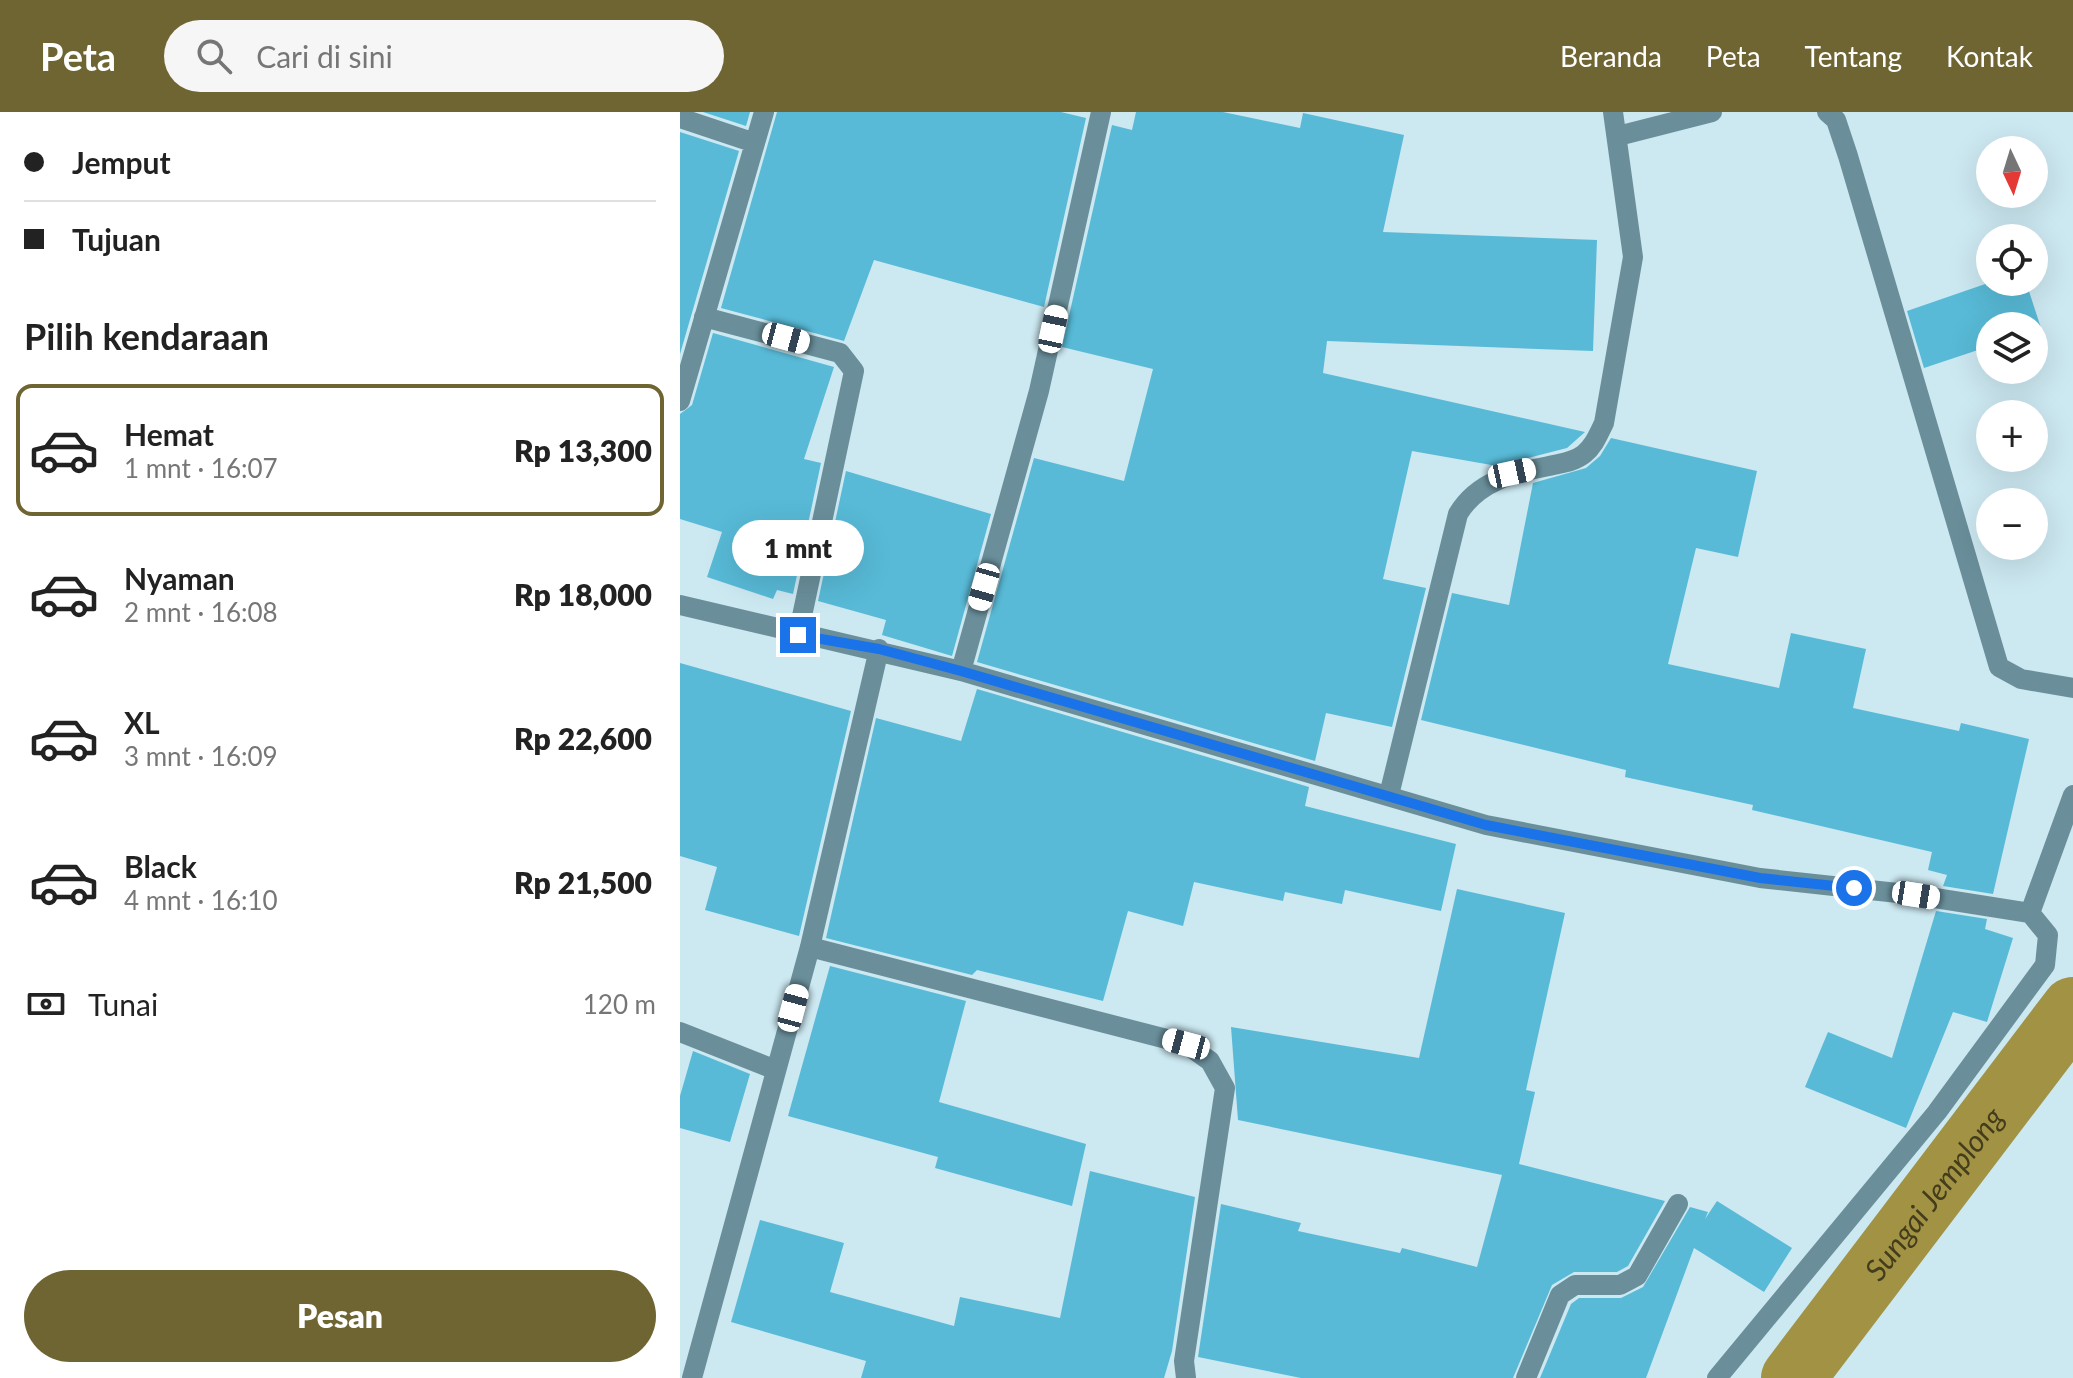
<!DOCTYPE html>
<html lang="id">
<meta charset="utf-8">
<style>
body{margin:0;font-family:Lato,sans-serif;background:#f6f6f6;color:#222;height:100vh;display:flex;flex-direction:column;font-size:30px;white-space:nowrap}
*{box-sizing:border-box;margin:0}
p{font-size:26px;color:#767676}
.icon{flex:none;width:44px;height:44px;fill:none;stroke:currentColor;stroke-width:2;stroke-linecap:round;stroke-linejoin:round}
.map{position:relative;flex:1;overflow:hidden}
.side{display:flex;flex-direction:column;background:#fff;width:680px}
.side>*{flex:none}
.banner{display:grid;align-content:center;height:176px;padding:0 24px;background:#fff}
.needle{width:52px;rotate:176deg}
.controls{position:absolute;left:1296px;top:24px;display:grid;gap:16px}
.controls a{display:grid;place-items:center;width:72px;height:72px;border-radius:50%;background:#fff;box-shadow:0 8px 32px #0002;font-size:40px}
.end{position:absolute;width:36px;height:36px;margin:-18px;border:10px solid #1a73e8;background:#fff;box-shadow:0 0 0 4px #fff}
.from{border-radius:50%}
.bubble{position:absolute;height:56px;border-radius:28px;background:#fff;box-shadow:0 8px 32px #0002;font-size:26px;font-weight:800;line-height:56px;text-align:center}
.car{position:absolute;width:24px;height:48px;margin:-24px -12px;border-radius:10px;box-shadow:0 0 6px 2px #0007;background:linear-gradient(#fff 24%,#345 0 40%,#fff 0 76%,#345 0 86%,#fff 0)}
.banner b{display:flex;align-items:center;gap:28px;height:76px;font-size:30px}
.banner b+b{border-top:2px solid #e0e0e0}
.banner i{width:20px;height:20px;background:#222}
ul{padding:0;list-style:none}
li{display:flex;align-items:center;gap:24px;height:132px;margin:0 16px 12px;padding:0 8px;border:4px solid transparent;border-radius:16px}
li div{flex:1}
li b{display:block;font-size:30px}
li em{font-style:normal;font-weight:800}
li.active{border-color:#6f6532}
li>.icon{width:72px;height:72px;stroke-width:1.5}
h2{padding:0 24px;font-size:36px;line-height:96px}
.pay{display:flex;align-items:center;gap:20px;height:88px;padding:0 24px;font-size:30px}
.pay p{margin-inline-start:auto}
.cta{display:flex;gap:16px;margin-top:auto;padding:16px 24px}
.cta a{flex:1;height:92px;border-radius:48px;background:#6f6532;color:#fff;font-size:32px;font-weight:800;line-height:92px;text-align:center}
header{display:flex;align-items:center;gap:48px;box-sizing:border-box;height:112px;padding:0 40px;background:#6f6532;color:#fff}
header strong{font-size:38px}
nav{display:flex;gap:44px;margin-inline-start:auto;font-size:28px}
.search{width:560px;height:72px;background:#f6f6f6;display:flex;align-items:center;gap:20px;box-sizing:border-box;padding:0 28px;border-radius:44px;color:#767676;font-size:30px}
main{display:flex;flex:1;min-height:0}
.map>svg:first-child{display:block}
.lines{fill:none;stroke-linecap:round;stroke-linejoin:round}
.canal{stroke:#a19244;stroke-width:64}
.building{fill:#58bad7}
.street{stroke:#6a8f9b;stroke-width:20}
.route{stroke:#1a73e8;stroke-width:10}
.labels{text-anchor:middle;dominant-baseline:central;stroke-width:8;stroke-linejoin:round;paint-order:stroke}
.water-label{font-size:30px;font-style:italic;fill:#443d1b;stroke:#fff}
</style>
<header>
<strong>Peta</strong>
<div class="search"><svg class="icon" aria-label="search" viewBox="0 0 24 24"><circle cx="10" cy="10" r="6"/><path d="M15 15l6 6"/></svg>Cari di sini</div>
<nav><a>Beranda</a><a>Peta</a><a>Tentang</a><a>Kontak</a></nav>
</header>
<main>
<section class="side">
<div class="banner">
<b><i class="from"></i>Jemput</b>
<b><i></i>Tujuan</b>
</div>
<h2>Pilih kendaraan</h2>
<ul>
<li class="active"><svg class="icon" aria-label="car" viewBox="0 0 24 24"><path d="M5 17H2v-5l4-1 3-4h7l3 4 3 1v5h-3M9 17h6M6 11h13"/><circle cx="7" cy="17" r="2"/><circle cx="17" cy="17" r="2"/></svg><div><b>Hemat</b><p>1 mnt · 16:07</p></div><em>Rp 13,300</em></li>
<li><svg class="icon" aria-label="car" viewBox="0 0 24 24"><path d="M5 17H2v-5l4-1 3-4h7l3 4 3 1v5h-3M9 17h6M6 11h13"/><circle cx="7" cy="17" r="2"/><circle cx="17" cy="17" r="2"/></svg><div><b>Nyaman</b><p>2 mnt · 16:08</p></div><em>Rp 18,000</em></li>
<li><svg class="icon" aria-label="car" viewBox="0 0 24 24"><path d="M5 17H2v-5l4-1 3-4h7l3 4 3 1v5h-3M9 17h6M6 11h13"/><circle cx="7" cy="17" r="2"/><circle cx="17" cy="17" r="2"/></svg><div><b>XL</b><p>3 mnt · 16:09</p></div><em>Rp 22,600</em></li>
<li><svg class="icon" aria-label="car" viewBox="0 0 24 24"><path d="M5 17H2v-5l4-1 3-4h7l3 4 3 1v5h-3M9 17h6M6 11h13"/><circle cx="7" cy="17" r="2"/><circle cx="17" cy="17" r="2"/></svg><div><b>Black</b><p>4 mnt · 16:10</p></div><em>Rp 21,500</em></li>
</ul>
<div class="pay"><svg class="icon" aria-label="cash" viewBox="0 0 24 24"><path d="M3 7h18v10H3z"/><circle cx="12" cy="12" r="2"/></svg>Tunai<p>120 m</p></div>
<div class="cta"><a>Pesan</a></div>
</section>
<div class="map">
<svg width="1393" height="1266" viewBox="0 0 1393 1266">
<rect width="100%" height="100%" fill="#cce8f1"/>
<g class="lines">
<path class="canal" id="s1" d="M 1113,1266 L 1393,897"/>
</g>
<path class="building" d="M 23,0 L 70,0 L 66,14 Z
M 97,0 L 381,0 L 406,6 L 364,195 L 194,148 L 164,229 L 41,196 Z
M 456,0 L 543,0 L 620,16 L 623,1 L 724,23 L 703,120 L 917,128 L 913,239 L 647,229 L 643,261 L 905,320 L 887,336 L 817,354 L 732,339 L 703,467 L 746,476 L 712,615 L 646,601 L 635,649 L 297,550 L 354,346 L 444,369 L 473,257 L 382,235 L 432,13 L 452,18 Z
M 0,20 L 59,39 L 0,242 Z
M 1311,170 L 1346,170 L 1361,216 L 1310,214 L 1310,234 L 1244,256 L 1227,199 Z
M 33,221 L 154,255 L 124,347 L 141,351 L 113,482 L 97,478 L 93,487 L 27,465 L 42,420 L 0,407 L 0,302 L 12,293 Z
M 931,326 L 1077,359 L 1058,445 L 1016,436 L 988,552 L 1099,576 L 1111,521 L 1186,537 L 1173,596 L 1279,619 L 1281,611 L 1349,627 L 1313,782 L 1263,774 L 1267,763 L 1248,758 L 1252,740 L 1072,698 L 1073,693 L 945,665 L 946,658 L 741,608 L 772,481 L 829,493 L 853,371 L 906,356 L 920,344 Z
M 166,359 L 311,402 L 272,544 L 202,523 L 206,508 L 138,489 Z
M 0,551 L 171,599 L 119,824 L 25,798 L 37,755 L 0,744 Z
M 297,577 L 629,675 L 625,694 L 776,732 L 761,799 L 665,778 L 662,792 L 605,780 L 603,789 L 514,770 L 503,814 L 448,799 L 423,889 L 297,858 L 292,863 L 146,826 L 196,606 L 281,629 Z
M 777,777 L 885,801 L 846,978 L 855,980 L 839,1052 L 985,1089 L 948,1154 L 937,1160 L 894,1160 L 872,1173 L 833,1266 L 621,1266 L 518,1245 L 541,1092 L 621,1111 L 618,1119 L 720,1141 L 722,1136 L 797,1155 L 822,1063 L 558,1008 L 551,915 L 739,946 Z
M 1256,799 L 1307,807 L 1305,817 L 1333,826 L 1307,910 L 1273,900 L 1226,1016 L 1125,975 L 1148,920 L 1212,946 Z
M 150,854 L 286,889 L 259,990 L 406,1032 L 392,1094 L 255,1056 L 258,1045 L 108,1004 Z
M 13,939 L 70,962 L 50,1030 L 0,1016 L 0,984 Z
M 410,1059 L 515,1085 L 492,1239 L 484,1266 L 181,1266 L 186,1249 L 51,1210 L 80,1108 L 164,1131 L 150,1180 L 274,1214 L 280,1185 L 380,1206 Z
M 1037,1089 L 1112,1136 L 1084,1180 L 1014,1136 L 966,1266 L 860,1266 L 891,1192 L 899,1186 L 941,1186 L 963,1175 L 1010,1095 L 1028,1100 L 1025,1107 Z"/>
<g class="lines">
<path class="street" d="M 1147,0 L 1156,8 L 1168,44 L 1319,555 L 1341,567 L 1393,576
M 0,6 L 75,31
M 938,24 L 1032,0
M 24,205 L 160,241 L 174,259 L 118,523
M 0,289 L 84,0
M 0,493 L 281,559 L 806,713 L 1080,766 L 1236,783 L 1350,801 L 1368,823 L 1365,853 L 1257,1000 L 1037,1266
M 281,559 L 359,279 L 421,0
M 709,683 L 778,402 C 798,369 833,361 869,354 C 881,351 894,350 904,342 C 914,334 918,323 924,311 L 953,145 L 933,0
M 1350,801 L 1393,683
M 130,835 L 506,932 L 530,949 L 545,976 L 504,1249 L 506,1266
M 0,920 L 96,958
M 12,1266 L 130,835 L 199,537
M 846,1266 L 880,1183 L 895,1173 L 940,1173 L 957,1164 L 998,1092"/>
</g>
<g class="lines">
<path class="route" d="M 118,523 L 199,537 L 281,559 L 806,713 L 1080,766 L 1174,776"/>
</g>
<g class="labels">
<g class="water-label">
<text stroke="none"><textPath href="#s1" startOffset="232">Sungai Jemplong</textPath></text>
</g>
</g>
</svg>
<div class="controls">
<a><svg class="needle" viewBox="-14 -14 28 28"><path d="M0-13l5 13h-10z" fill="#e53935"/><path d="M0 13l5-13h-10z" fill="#767676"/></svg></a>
<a><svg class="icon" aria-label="locate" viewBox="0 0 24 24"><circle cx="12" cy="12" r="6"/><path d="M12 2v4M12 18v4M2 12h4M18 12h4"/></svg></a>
<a><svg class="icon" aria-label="layers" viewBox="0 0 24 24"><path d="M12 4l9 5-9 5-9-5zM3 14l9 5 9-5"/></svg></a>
<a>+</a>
<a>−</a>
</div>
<i class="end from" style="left:1174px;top:776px"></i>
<i class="end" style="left:118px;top:523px"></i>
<div class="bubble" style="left:52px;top:408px;width:132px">1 mnt</div>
<i class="car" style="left:373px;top:217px;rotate:12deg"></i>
<i class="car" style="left:106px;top:226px;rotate:105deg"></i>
<i class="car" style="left:832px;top:361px;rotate:78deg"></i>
<i class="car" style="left:304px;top:475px;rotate:196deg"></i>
<i class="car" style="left:1236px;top:783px;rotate:99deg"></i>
<i class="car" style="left:113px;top:896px;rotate:15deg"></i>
<i class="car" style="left:506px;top:932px;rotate:285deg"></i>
</div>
</main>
